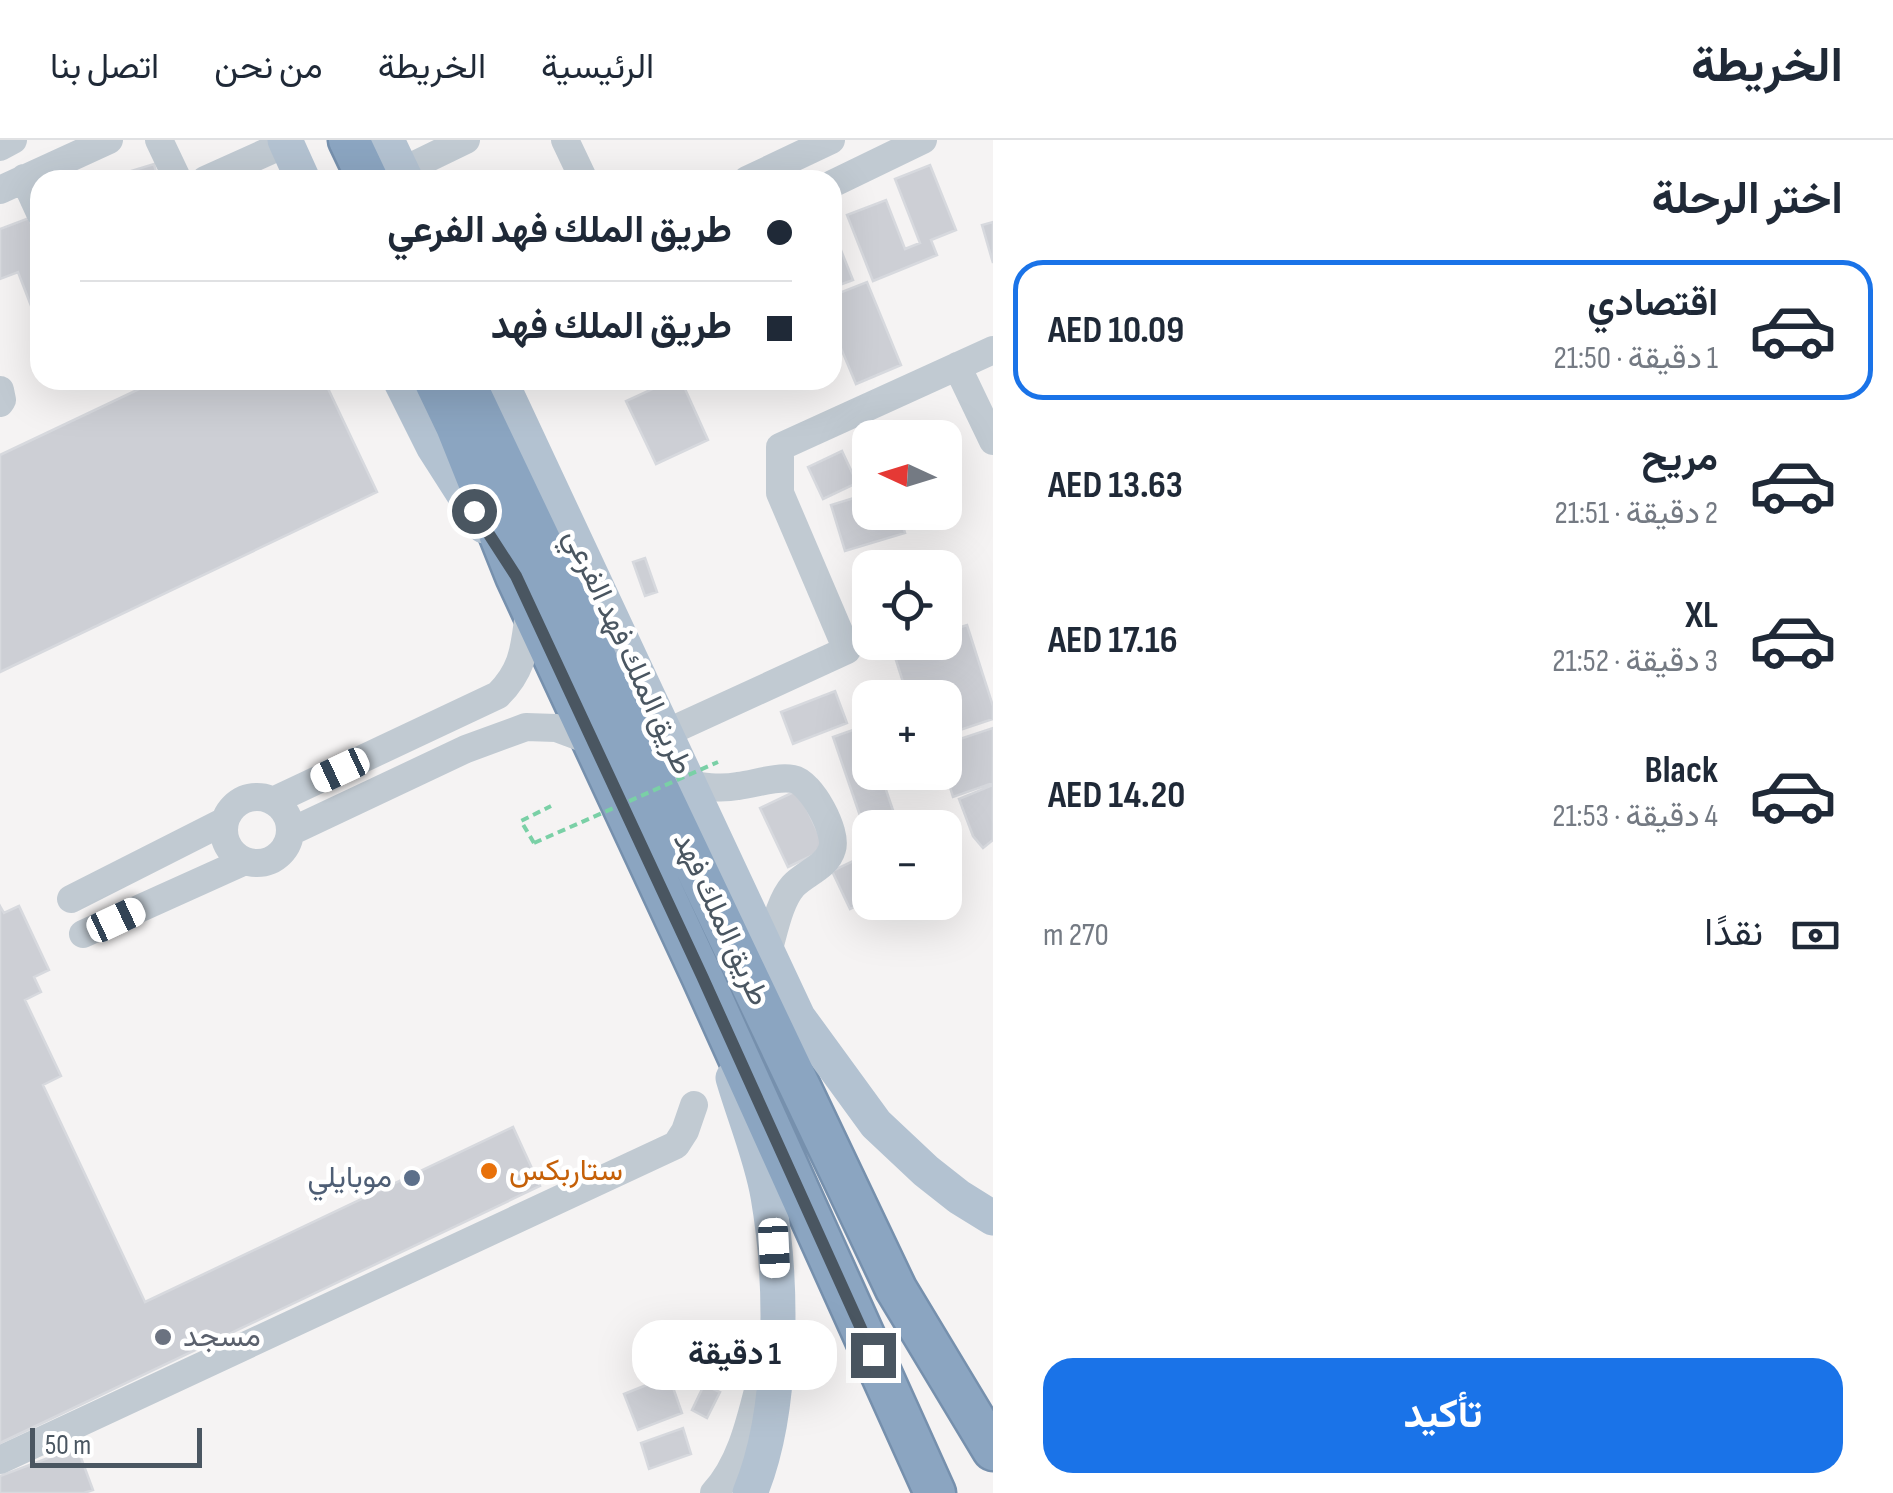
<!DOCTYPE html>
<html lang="ar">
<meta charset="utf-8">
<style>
body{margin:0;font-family:"Sofia Sans Condensed",Vazirmatn,sans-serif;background:#f6f6f7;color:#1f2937;direction:rtl;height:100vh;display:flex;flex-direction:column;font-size:38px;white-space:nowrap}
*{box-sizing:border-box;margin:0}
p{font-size:32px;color:#747a83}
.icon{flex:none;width:55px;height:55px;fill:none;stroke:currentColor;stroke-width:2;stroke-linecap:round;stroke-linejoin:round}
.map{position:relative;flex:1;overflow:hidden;direction:ltr}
.drawer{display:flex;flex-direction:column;background:#fff;width:900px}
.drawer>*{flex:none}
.hud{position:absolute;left:30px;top:30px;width:812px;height:220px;border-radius:30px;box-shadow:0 10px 40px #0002;direction:rtl;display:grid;align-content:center;height:220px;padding:0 50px;background:#fff}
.needle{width:65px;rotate:274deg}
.buttons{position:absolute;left:852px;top:280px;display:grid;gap:20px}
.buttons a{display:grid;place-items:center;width:110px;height:110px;border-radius:20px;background:#fff;box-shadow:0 10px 40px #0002;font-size:50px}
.scale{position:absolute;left:30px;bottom:25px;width:172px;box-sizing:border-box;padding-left:10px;border:5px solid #4a5661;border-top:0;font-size:28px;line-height:35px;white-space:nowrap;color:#4a5661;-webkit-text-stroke:8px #fff;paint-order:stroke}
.end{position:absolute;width:45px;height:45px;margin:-22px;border:12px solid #4a5661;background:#fff;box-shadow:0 0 0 5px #fff}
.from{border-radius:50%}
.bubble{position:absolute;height:70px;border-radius:30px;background:#fff;box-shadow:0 10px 40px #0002;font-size:32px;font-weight:700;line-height:70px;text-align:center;direction:rtl}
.car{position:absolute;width:30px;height:60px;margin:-30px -15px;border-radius:12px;box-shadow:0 0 8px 2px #0007;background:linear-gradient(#fff 24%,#345 0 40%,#fff 0 76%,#345 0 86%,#fff 0)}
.hud b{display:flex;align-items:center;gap:35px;height:95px;font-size:38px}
.hud b+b{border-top:2px solid #e0e1e3}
.hud i{width:25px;height:25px;background:#1f2937}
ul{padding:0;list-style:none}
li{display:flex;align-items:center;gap:30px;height:140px;margin:0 20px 15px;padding:0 30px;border:5px solid transparent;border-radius:30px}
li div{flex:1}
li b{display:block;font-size:38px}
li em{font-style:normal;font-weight:700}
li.selected{border-color:#1a73e8}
li>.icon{width:90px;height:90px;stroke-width:1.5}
h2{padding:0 50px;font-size:45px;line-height:120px}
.pay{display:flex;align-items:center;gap:25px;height:110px;padding:0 50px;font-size:38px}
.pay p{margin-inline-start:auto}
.cta{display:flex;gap:20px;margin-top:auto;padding:20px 50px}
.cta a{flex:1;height:115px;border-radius:30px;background:#1a73e8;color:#fff;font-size:40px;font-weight:700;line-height:115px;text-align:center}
header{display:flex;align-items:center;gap:60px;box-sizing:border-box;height:140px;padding:0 50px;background:#fff;border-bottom:2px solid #e0e1e3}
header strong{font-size:48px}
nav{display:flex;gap:55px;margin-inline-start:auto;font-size:35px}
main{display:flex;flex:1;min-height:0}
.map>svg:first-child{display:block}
.building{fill:#cdcfd5;stroke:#d7d9de;stroke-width:2.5}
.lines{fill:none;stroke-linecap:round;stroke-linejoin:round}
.highway-casing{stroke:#7690ad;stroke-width:45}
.path{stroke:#7ad0a6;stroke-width:4;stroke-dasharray:8 5;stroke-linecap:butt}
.minor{stroke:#c1cad2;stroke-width:28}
.major{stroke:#b3c2d1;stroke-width:35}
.highway{stroke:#8ba5c1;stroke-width:40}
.path-bridge{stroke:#7ad0a6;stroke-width:4;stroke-dasharray:8 5;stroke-linecap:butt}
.route{stroke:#4a5661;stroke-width:12}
.food-dot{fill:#e8710a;stroke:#fff;stroke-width:4}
.service-dot{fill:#5c6f8a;stroke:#fff;stroke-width:4}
.worship-dot{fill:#6b7280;stroke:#fff;stroke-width:4}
.labels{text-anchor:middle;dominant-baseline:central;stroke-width:9;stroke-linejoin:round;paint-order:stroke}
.street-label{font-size:30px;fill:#4a5661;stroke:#fff}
.food-label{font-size:30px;fill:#c56008;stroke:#fff;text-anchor:start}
.service-label{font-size:30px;fill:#4e5e75;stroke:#fff;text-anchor:end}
.worship-label{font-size:30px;fill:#5b616d;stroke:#fff;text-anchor:start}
</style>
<header>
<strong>الخريطة</strong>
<nav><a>الرئيسية</a><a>الخريطة</a><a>من نحن</a><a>اتصل بنا</a></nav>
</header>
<main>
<section class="drawer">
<h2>اختر الرحلة</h2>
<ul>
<li class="selected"><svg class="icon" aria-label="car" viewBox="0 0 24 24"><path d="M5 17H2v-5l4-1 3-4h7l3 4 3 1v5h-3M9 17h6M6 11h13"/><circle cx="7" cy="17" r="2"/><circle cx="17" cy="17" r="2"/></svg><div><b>اقتصادي</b><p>1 دقيقة · 21:50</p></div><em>AED 10.09</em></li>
<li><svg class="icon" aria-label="car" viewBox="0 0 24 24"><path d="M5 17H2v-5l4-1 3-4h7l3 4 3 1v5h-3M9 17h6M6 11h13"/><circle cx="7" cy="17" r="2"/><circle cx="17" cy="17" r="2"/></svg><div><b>مريح</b><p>2 دقيقة · 21:51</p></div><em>AED 13.63</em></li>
<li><svg class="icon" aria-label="car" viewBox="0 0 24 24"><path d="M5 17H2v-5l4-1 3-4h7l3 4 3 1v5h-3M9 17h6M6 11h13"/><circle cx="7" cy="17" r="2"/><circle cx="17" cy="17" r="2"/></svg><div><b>XL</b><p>3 دقيقة · 21:52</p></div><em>AED 17.16</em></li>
<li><svg class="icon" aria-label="car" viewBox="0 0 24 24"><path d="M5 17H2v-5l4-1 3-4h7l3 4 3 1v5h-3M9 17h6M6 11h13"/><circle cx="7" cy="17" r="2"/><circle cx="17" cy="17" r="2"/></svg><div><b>Black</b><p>4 دقيقة · 21:53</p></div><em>AED 14.20</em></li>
</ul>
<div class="pay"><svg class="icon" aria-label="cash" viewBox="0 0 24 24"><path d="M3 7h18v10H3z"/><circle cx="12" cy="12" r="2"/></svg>نقدًا<p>270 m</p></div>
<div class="cta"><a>تأكيد</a></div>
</section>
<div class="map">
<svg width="993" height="1353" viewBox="0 0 993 1353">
<rect width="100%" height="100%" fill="#f5f3f3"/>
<path class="building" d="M 154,24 L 158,40 L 134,40 L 131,31 Z
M 930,25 L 956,90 L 931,100 L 937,115 L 873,141 L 847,75 L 886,60 L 905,109 L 920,103 L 895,39 Z
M 29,78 L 40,107 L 40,189 L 18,132 L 0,139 L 0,89 Z
M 993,82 L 993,123 L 982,85 Z
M 832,88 L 853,140 L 834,147 L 837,154 L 867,142 L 901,225 L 856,244 L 832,187 Z
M 158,240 L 324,240 L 377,352 L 0,532 L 0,315 Z
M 672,240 L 681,240 L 708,300 L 656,324 L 626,261 Z
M 842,311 L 857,343 L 823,359 L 808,327 Z
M 945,352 L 953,369 L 925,383 L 920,372 L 945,372 Z
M 870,353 L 870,372 L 899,372 L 905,393 L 845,411 L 831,365 Z
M 645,418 L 657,452 L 645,456 L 633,422 Z
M 945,448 L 955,480 L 945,483 Z
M 967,485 L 993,566 L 993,579 L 945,595 L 945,558 L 908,558 L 895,517 L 898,516 L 893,502 L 945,502 L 945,492 Z
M 835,551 L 847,583 L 793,604 L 781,572 Z
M 864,586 L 870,604 L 870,632 L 880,632 L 899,688 L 870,688 L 868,699 L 833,597 Z
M 993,588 L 993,643 L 953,657 L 945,631 L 945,604 Z
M 993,645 L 993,700 L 983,708 L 973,696 L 959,659 Z
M 798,650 L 826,709 L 788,727 L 760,668 Z
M 870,713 L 870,759 L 850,769 L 832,731 Z
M 0,766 L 4,773 L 19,766 L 49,830 L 34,837 L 41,852 L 25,860 L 61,936 L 43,945 L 145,1162 L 513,987 L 540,1046 L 0,1303 Z
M 669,1236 L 682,1273 L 638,1290 L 624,1254 Z
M 704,1245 L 720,1252 L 707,1278 L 692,1270 Z
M 683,1288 L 691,1314 L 649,1329 L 641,1303 Z
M 77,1307 L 93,1350 L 84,1353 L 0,1353 L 0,1336 Z"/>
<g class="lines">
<g class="highway-casing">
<path id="highway" d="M 349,0 L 368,40
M 434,240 L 456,286 L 516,436 L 702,836 L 935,1353
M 464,240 L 896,1149 L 993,1310"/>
</g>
<path class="path" d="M 534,703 L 521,681 L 551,666"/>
<path class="minor" d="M 159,0 L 178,40
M 565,0 L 584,40
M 0,7 L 13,0
M 402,31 L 466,0
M 24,38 L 40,73
M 205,40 L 287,3
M 747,40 L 831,0
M 832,44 L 923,0
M 0,50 L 109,0
M 957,226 L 993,301
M 0,250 L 2,260 L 0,263
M 666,593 L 847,510 L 780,353 L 780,307 L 993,210
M 691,645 C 707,647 722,649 738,646 C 755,644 776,636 793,639 C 811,642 838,692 832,709 C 827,727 805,733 793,746 C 779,762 774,792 768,812
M224 690a33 33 0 1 1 66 0a33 33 0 1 1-66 0Z
M 273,661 L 498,555 C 526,527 524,504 530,467
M 290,692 L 466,609 L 526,587 L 556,588 L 591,601
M 71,759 L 225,681
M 83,794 L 245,721
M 0,1320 L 676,1005 L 685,991 L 694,965
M 714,1353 C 746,1318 753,1265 766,1220"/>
<path class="major" d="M 285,0 L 303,40
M 387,0 L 406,40
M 400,240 L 433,306 L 484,386
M 500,240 L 798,877 L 876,984 L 926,1031 L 959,1057 L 993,1078
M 733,938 C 744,976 761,1016 768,1056 C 783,1143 784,1272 750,1353"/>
<use href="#highway" class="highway"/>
<path class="path-bridge" d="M 534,703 L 718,622"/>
</g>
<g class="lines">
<path class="route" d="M 474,371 L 516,436 L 702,836 L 873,1215"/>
</g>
<circle class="food-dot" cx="489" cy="1031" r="10"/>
<circle class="service-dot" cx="412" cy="1038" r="10"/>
<circle class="worship-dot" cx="163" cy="1197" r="10"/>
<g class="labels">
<g class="street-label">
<text transform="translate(628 512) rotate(65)">طريق الملك فهد الفرعي</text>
<text transform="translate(721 779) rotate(65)">طريق الملك فهد</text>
</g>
<g class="food-label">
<text x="509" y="1031">ستاربكس</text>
</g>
<g class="service-label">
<text x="392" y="1038">موبايلي</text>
</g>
<g class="worship-label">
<text x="183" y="1197">مسجد</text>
</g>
</g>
</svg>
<div class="buttons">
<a><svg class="needle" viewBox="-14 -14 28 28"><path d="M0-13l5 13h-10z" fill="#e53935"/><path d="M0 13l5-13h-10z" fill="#747a83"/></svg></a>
<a><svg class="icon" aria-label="locate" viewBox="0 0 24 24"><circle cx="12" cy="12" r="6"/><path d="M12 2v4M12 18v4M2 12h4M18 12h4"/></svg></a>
<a>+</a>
<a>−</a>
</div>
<div class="scale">50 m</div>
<i class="end from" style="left:474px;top:371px"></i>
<i class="end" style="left:873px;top:1215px"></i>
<div class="bubble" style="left:632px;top:1180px;width:205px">1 دقيقة</div>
<i class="car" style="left:340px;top:630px;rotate:245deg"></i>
<i class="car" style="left:116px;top:780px;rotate:65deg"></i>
<i class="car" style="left:774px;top:1108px;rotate:177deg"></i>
<div class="hud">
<b><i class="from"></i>طريق الملك فهد الفرعي</b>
<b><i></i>طريق الملك فهد</b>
</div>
</div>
</main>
